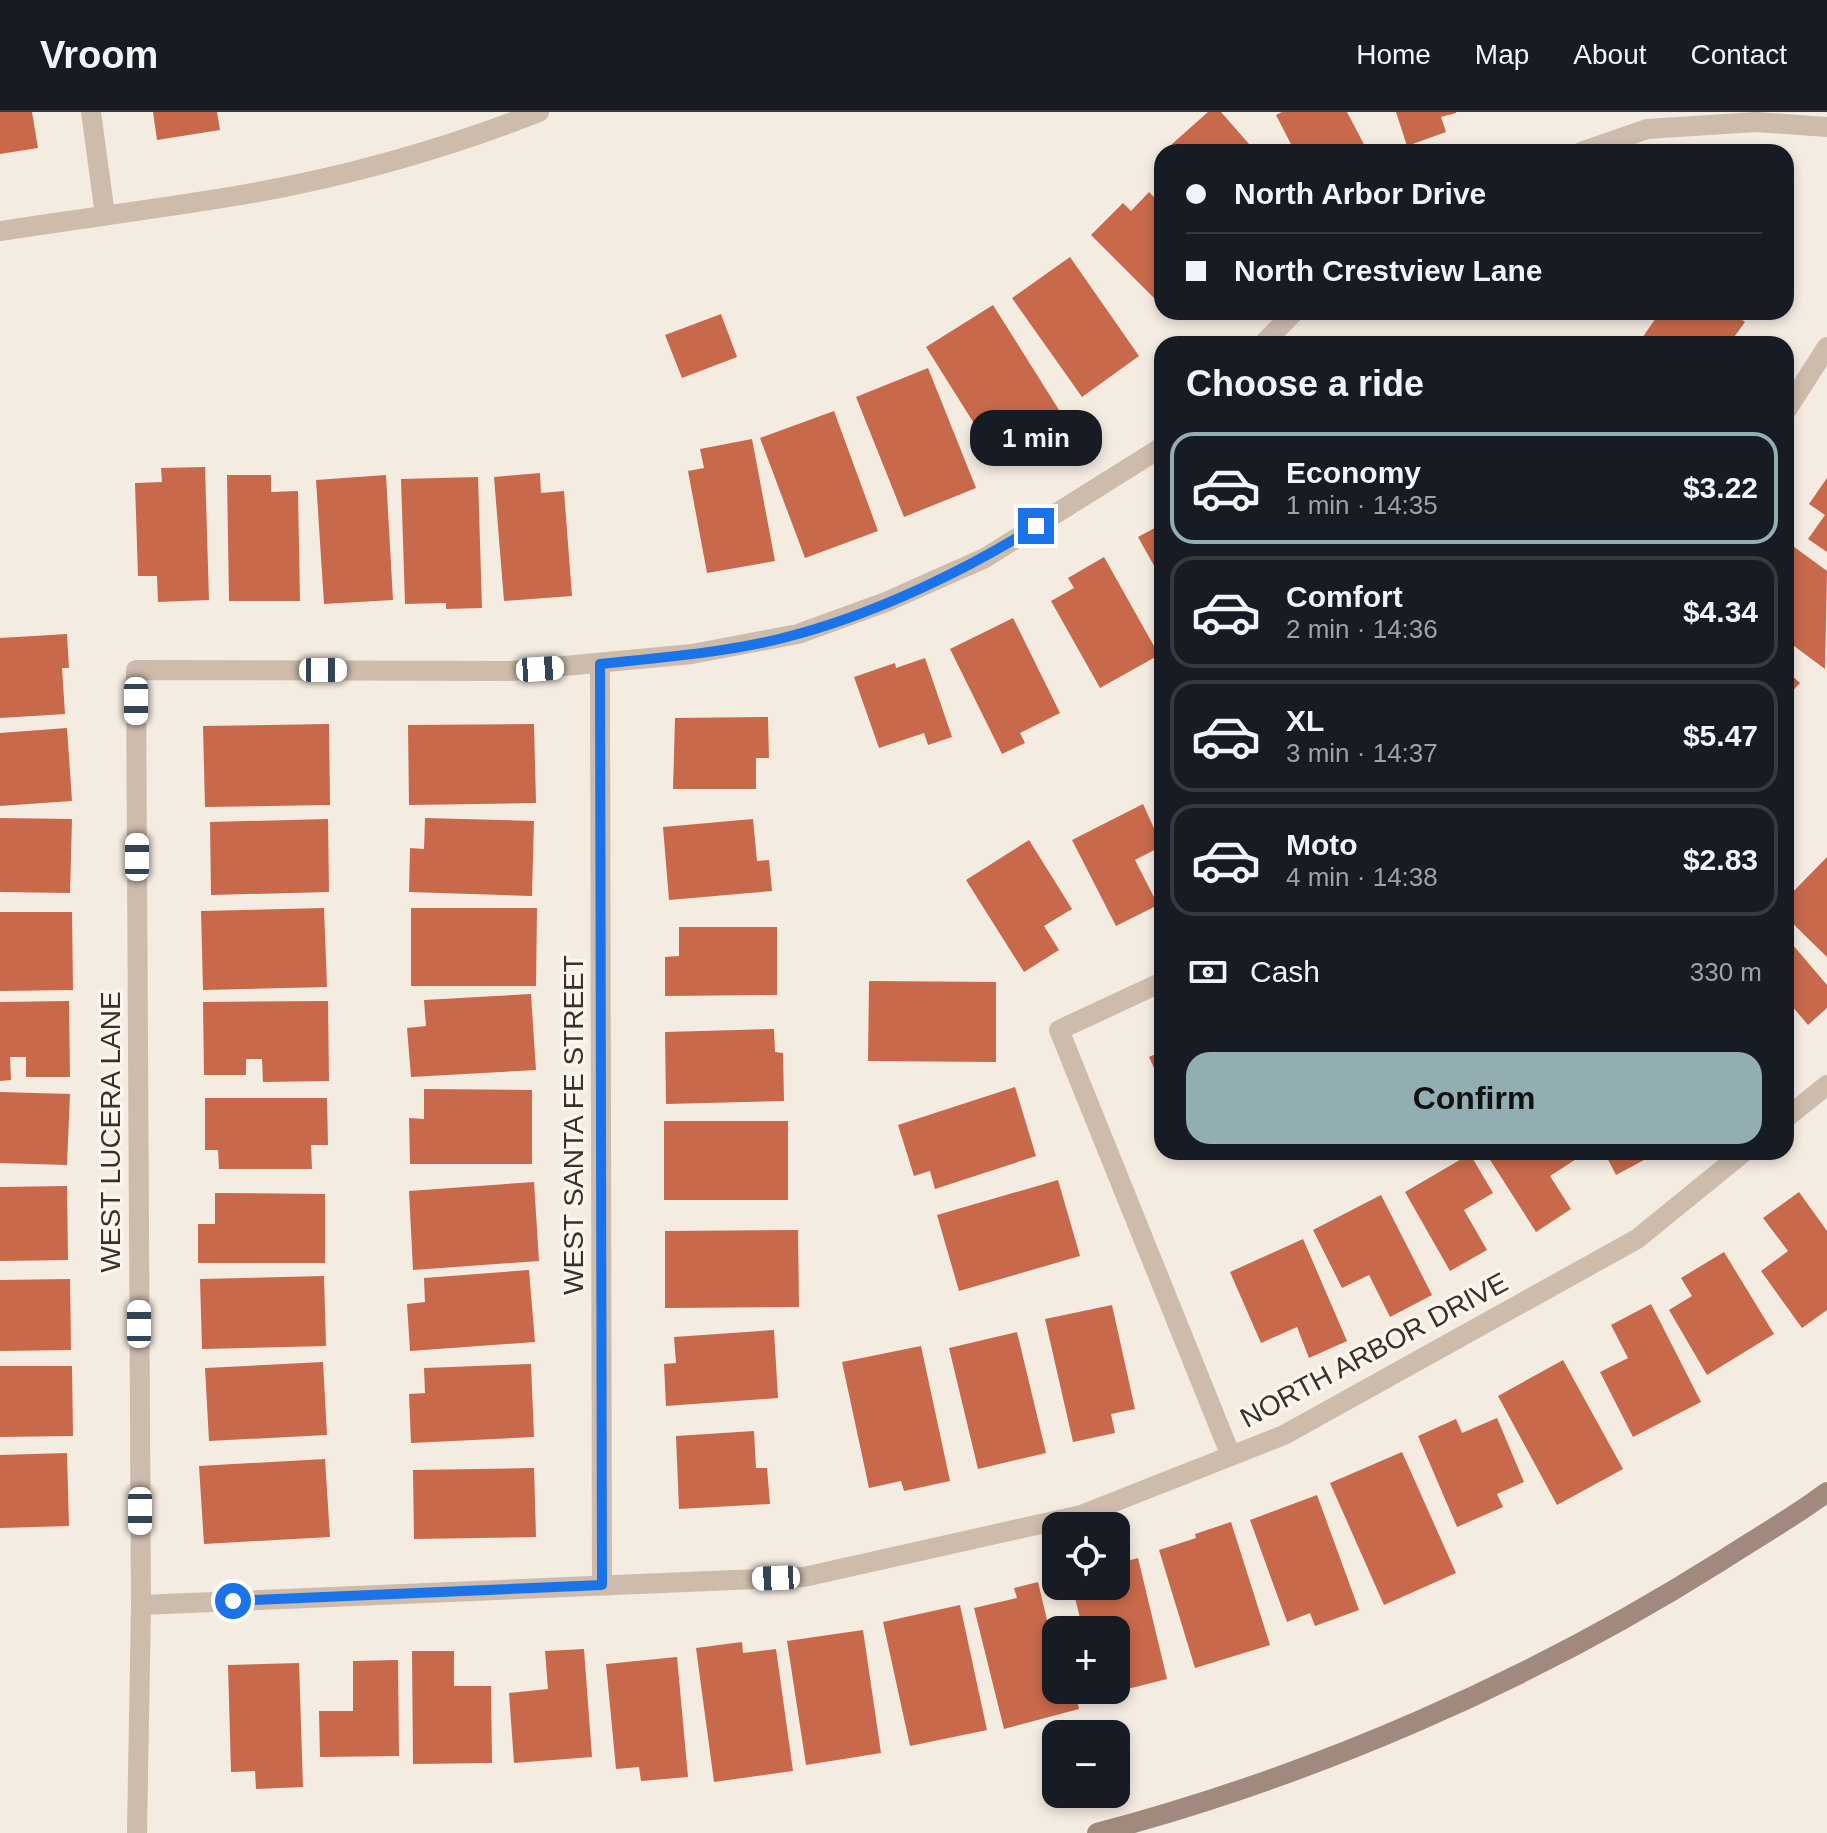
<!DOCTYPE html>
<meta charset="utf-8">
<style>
body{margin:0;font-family:Arial,sans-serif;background:#242831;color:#f1f3f6;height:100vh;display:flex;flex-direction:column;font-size:30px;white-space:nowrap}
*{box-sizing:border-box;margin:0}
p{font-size:26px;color:#9ea1a6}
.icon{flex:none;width:44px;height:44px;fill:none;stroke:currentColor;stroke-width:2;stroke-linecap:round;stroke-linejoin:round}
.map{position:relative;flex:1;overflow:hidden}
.panel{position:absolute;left:1154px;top:224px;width:640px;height:824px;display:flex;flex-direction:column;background:#171b24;border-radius:24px;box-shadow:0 4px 12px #0003}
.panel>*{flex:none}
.banner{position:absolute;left:1154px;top:32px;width:640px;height:176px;border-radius:24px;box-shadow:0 4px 12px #0003;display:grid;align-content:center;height:176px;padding:0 32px;background:#171b24}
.controls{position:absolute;left:1042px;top:1400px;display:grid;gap:16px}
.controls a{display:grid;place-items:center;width:88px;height:88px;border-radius:16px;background:#171b24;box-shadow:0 4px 12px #0003;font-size:40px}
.end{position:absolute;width:36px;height:36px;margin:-18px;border:10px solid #1a73e8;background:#fff;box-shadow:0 0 0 4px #fff}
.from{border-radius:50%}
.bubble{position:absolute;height:56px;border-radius:24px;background:#171b24;box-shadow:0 4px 12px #0003;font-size:26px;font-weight:600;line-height:56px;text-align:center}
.car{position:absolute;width:24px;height:48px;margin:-24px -12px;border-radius:10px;box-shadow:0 0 6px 2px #0007;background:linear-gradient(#fff 24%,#345 0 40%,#fff 0 76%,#345 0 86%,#fff 0)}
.banner b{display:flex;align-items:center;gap:28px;height:76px;font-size:30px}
.banner b+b{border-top:2px solid #363941}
.banner i{width:20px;height:20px;background:#f1f3f6}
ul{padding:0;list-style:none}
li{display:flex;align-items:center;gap:24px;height:112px;margin:0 16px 12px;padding:0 16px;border:4px solid #363941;border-radius:24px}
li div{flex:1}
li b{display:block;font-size:30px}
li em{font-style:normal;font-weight:600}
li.current{border-color:#92aeb2}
li>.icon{width:72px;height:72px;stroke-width:1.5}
h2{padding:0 32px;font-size:36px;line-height:96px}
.pay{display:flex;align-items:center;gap:20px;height:88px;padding:0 32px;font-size:30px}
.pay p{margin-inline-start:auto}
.action{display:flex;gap:16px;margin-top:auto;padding:16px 32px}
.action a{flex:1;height:92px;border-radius:24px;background:#92aeb2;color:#111;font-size:32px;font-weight:600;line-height:92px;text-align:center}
header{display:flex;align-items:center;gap:48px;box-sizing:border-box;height:112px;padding:0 40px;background:#171b24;border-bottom:2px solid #363941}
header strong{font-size:38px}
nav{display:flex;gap:44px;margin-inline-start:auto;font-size:28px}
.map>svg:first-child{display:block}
.building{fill:#c8694b}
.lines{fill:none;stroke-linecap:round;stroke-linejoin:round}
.street{stroke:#cdbbac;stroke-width:20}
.secondary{stroke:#a18a7d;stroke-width:20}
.route{stroke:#1a73e8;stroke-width:10}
.labels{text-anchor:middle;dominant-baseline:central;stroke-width:7;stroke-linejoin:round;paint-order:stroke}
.street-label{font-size:28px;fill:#3b302b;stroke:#fbf5ee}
</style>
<header>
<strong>Vroom</strong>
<nav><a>Home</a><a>Map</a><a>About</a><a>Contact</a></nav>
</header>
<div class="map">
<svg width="1827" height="1721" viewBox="0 0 1827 1721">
<rect width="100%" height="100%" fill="#f4ebe1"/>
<path class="building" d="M 0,0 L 32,0 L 38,36 L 0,42 Z
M 153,0 L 217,0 L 220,18 L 157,28 Z
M 1208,0 L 1221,0 L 1256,40 L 1163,40 Z
M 1282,0 L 1347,0 L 1368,40 L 1295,40 L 1276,3 Z
M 1396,0 L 1456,0 L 1456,1 L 1441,5 L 1446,20 L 1407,34 Z
M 1149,80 L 1162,93 L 1162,194 L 1091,123 L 1123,91 L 1131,99 Z
M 1070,145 L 1139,244 L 1082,285 L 1012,186 Z
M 993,193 L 1064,306 L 997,348 L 926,235 Z
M 1660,200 L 1731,200 L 1745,210 L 1729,232 L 1638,232 Z
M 721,202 L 737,245 L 682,266 L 665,223 Z
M 928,256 L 976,376 L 904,405 L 856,285 Z
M 834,299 L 878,419 L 805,446 L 760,326 Z
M 752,327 L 775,449 L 707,461 L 688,359 L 704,356 L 700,337 Z
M 205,355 L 209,488 L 158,490 L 157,464 L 138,464 L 135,371 L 162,370 L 161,356 Z
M 540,361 L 541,381 L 564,379 L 572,484 L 504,489 L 494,365 Z
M 227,363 L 271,363 L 271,380 L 298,379 L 300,489 L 229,489 Z
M 386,363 L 393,488 L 324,492 L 316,368 Z
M 478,365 L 482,496 L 446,497 L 446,491 L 405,492 L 401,367 Z
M 1827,366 L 1827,440 L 1808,427 L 1825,403 L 1809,392 Z
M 1162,412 L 1162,468 L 1138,425 Z
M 1786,429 L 1827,459 L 1825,557 L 1786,528 L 1786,493 L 1792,484 L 1786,480 Z
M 1104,445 L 1159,543 L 1100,576 L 1051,489 L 1074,476 L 1068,466 Z
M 1013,506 L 1060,601 L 1020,621 L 1025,631 L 1002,642 L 950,537 Z
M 67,522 L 69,556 L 62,556 L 65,602 L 0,606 L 0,526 Z
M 925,546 L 952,625 L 928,633 L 924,621 L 879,636 L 854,565 L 895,551 L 896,556 Z
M 1786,558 L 1800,571 L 1786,586 Z
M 768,605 L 769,646 L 756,646 L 756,677 L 673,677 L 675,606 Z
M 329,612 L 330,693 L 205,695 L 203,614 Z
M 534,612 L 536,691 L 409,693 L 408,613 Z
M 67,616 L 72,689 L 0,694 L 0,621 Z
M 1143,692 L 1162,734 L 1135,748 L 1158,793 L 1116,814 L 1072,728 Z
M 0,706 L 72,707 L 70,781 L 0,780 Z
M 425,706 L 534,709 L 532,784 L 409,780 L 410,736 L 424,737 Z
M 328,707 L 329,780 L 211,783 L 210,710 Z
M 753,707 L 757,749 L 769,748 L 772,779 L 669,788 L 663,715 Z
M 1029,728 L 1072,797 L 1044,814 L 1059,838 L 1024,860 L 966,768 Z
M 1827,745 L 1827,845 L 1786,805 L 1786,787 Z
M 324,796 L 327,875 L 203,878 L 201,799 Z
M 411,796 L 537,796 L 536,874 L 411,874 Z
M 0,800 L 72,800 L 73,878 L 0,879 Z
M 679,815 L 777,815 L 777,883 L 665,884 L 665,845 L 679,844 Z
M 1786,825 L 1827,873 L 1827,896 L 1808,913 L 1786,887 Z
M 869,869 L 996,870 L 996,950 L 868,949 Z
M 531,882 L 536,958 L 411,965 L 407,916 L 426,914 L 424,888 Z
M 69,889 L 70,965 L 26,965 L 26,945 L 10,945 L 11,968 L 0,969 L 0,890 Z
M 328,889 L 329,969 L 263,970 L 262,947 L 246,947 L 246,963 L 204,963 L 203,890 Z
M 774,917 L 775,940 L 783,941 L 784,989 L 666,992 L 665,920 Z
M 1162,939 L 1162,974 L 1149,945 Z
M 1015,975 L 1036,1044 L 935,1077 L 930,1059 L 914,1064 L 898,1013 Z
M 424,977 L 532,978 L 532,1052 L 410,1052 L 409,1006 L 424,1007 Z
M 0,980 L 70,982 L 67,1053 L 0,1051 Z
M 205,986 L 327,986 L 328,1033 L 311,1033 L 312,1057 L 219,1057 L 218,1038 L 205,1038 Z
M 664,1009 L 788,1009 L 788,1088 L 664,1088 Z
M 1485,1040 L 1578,1040 L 1581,1044 L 1550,1064 L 1571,1097 L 1536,1120 Z
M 1604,1040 L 1659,1040 L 1616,1063 Z
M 1470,1042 L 1493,1081 L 1464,1098 L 1487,1138 L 1450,1159 L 1405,1080 Z
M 1058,1068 L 1080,1144 L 959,1179 L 937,1103 Z
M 534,1070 L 539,1149 L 413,1158 L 409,1079 Z
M 67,1074 L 68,1148 L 0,1149 L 0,1075 Z
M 1799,1080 L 1827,1119 L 1827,1198 L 1802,1216 L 1761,1159 L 1788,1139 L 1763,1106 Z
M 215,1081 L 325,1082 L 325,1151 L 198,1151 L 198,1112 L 215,1112 Z
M 1381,1083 L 1432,1183 L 1390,1205 L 1369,1163 L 1342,1176 L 1313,1118 Z
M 798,1118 L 799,1195 L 665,1196 L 665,1119 Z
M 1303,1127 L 1347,1229 L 1309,1246 L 1297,1215 L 1261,1231 L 1230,1160 Z
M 1724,1140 L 1774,1222 L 1707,1263 L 1669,1198 L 1692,1184 L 1681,1166 Z
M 529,1158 L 535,1230 L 410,1239 L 407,1192 L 425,1190 L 424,1166 Z
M 324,1164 L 326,1234 L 202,1237 L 200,1167 Z
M 70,1167 L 71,1238 L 0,1239 L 0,1168 Z
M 1651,1192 L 1701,1290 L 1633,1325 L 1600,1260 L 1628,1246 L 1611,1213 Z
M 1112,1193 L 1135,1297 L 1111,1302 L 1115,1321 L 1073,1330 L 1045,1207 Z
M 774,1218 L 778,1286 L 666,1294 L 664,1252 L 676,1251 L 674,1225 Z
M 1017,1220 L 1046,1341 L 978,1357 L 949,1236 Z
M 921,1234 L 950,1369 L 904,1379 L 901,1369 L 869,1376 L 842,1250 Z
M 1563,1248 L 1623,1357 L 1557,1393 L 1498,1284 Z
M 323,1250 L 327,1323 L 209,1329 L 205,1256 Z
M 531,1252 L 534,1325 L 411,1331 L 409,1282 L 425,1281 L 424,1256 Z
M 0,1254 L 72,1254 L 73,1324 L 0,1325 Z
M 1497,1306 L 1524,1370 L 1497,1382 L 1503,1395 L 1457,1415 L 1418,1324 L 1456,1307 L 1462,1321 Z
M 754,1319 L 756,1356 L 767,1356 L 770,1392 L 679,1397 L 676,1324 Z
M 1402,1340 L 1456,1461 L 1384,1493 L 1330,1371 Z
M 67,1341 L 69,1414 L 0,1416 L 0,1343 Z
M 325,1347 L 330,1425 L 204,1432 L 199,1354 Z
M 534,1356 L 536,1425 L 414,1427 L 413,1358 Z
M 1317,1383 L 1359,1498 L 1315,1514 L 1310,1501 L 1287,1510 L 1250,1408 Z
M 1231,1410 L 1270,1533 L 1195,1556 L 1159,1438 L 1196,1426 L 1195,1422 Z
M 1138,1446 L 1167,1567 L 1100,1584 L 1098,1578 L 1116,1578 L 1116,1518 L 1083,1518 L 1072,1474 L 1116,1474 L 1116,1452 Z
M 1038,1470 L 1052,1529 L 1056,1528 L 1056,1578 L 1075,1578 L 1079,1597 L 1004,1617 L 974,1496 L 1017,1486 L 1014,1476 Z
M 960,1493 L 987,1618 L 910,1634 L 883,1510 Z
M 863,1518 L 881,1641 L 806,1653 L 787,1529 Z
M 742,1530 L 743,1541 L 776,1537 L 793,1659 L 714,1670 L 696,1536 Z
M 584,1537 L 592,1645 L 514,1651 L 509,1581 L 548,1577 L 545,1539 Z
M 412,1539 L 454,1539 L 454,1574 L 491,1574 L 492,1651 L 413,1652 Z
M 677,1545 L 688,1665 L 641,1669 L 639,1655 L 616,1657 L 606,1552 Z
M 398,1548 L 399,1644 L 320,1645 L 319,1599 L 353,1599 L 353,1549 Z
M 299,1551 L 303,1675 L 256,1677 L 255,1659 L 231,1660 L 228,1553 Z"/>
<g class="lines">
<path class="street" d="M 91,0 L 105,103
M 1581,40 L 1647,17 L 1756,10 L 1827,15
M 0,119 C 78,107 157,97 235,84 C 338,67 442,38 539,0
M 1263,232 L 1294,200
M 1786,299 L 1827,235
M 600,552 L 602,1473
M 1162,870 L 1059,918 L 1231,1344
M 1786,1006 L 1827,973
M 141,1493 L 804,1465 L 1081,1403 L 1284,1323 L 1637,1127 L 1744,1040
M 137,1721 L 141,1493 L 136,558 L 511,559 L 692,542 L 798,522 L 886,490 L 985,446 L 1162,335"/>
<path class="secondary" d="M 1097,1721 C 1316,1663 1529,1570 1721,1449 C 1756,1426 1794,1405 1827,1380"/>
</g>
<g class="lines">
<path class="route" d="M 233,1489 L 602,1473 L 600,552 C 666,545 735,540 798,522 C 878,500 967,458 1036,414"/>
</g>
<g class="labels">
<g class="street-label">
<text transform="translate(573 1013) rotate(-90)">WEST SANTA FE STREET</text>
<text transform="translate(110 1020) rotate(-90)">WEST LUCERA LANE</text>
<text transform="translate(1374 1238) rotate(-28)">NORTH ARBOR DRIVE</text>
</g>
</g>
</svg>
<div class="controls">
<a><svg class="icon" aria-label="locate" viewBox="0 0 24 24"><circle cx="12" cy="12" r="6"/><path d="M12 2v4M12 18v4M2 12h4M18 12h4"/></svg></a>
<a>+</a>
<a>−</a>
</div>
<i class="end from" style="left:233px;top:1489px"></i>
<i class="end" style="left:1036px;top:414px"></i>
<div class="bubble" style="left:970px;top:298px;width:132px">1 min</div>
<i class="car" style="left:540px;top:557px;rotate:86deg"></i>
<i class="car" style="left:323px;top:558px;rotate:90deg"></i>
<i class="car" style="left:136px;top:589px;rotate:180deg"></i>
<i class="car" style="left:137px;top:745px;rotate:0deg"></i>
<i class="car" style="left:139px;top:1212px;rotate:0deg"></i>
<i class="car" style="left:140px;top:1399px;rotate:180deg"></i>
<i class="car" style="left:776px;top:1466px;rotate:268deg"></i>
<div class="banner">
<b><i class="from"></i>North Arbor Drive</b>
<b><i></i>North Crestview Lane</b>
</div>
<section class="panel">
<h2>Choose a ride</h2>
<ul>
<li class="current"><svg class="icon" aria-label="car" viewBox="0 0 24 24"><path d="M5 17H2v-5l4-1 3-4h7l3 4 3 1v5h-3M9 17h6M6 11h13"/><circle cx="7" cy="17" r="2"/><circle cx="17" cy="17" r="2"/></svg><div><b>Economy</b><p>1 min · 14:35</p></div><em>$3.22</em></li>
<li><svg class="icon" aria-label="car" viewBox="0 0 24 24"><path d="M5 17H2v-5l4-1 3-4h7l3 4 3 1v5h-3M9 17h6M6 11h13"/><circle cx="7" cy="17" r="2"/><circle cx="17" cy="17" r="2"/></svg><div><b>Comfort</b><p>2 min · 14:36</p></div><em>$4.34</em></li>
<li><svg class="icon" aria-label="car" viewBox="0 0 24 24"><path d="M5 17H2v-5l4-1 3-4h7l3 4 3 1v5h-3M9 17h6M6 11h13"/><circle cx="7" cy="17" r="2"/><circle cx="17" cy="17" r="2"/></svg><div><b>XL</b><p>3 min · 14:37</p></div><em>$5.47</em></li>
<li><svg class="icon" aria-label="car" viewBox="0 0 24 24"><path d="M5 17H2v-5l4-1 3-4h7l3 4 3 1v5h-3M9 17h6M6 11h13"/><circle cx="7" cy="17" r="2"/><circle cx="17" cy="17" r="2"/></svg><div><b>Moto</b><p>4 min · 14:38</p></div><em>$2.83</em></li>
</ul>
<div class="pay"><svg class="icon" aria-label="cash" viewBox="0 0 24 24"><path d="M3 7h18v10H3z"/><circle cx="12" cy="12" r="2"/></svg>Cash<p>330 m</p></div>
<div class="action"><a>Confirm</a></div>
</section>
</div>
